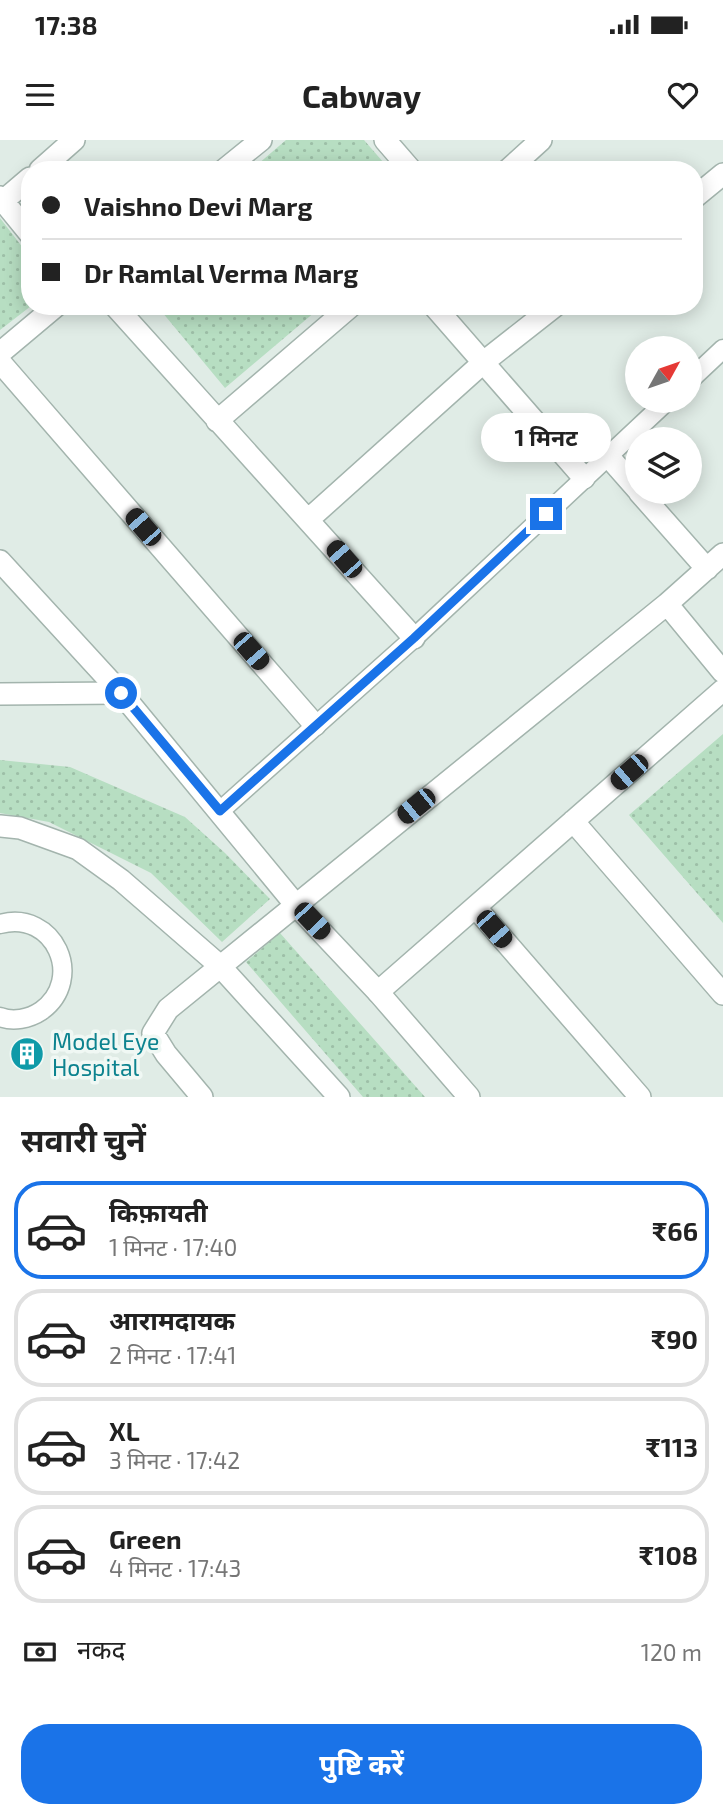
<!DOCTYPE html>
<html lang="hi">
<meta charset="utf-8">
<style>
body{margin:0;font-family:"Exo 2","Noto Sans Devanagari",sans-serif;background:#f2f2f2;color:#222;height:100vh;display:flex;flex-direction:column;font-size:26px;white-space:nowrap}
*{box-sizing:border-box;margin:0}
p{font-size:23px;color:#767676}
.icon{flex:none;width:38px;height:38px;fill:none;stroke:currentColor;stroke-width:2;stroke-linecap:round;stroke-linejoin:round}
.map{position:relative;height:957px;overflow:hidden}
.details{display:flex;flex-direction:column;background:#fff;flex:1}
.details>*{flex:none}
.hud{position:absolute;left:21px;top:21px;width:682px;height:154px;border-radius:28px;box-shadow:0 4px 18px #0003;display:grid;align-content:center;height:154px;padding:0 21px;background:#fff}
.needle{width:46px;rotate:50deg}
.buttons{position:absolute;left:625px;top:196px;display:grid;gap:14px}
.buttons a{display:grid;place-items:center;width:77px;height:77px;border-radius:50%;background:#fff;box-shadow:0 4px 18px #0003;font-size:35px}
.end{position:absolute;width:32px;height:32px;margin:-16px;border:9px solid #1a73e8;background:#fff;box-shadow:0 0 0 4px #fff}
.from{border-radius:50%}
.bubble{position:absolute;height:49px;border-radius:24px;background:#fff;box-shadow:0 4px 18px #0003;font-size:23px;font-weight:700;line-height:49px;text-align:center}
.car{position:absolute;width:21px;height:42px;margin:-21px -10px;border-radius:9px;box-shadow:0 0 5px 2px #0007;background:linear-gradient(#222 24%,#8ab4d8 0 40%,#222 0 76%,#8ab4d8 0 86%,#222 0)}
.hud b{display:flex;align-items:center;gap:24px;height:66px;font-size:26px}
.hud b+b{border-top:2px solid #e0e0e0}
.hud i{width:18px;height:18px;background:#222}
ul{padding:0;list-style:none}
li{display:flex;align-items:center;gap:21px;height:98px;margin:0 14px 10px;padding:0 7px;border:4px solid #e0e0e0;border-radius:28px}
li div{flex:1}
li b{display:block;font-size:26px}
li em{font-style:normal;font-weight:700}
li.on{border-color:#1a73e8}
li>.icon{width:63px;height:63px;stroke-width:1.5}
h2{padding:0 21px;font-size:32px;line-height:84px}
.pay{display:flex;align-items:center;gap:18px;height:77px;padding:0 21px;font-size:26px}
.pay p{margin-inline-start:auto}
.button{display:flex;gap:14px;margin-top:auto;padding:14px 21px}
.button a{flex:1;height:80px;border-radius:28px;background:#1a73e8;color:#fff;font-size:28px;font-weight:700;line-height:80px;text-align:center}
.status{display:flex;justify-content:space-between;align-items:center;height:49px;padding:0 35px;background:#fff;direction:ltr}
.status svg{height:19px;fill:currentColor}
header{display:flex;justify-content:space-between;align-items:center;height:91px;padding:0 21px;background:#fff;font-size:32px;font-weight:700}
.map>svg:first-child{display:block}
.park{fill:url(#park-dots)}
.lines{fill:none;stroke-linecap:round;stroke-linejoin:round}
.service-casing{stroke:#a3b4ad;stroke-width:21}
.minor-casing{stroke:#a3b4ad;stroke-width:24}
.tertiary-casing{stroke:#a3b4ad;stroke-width:24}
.service{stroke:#fff;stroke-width:18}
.minor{stroke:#fff;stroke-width:21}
.tertiary{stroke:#fff;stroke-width:21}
.route{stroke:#1a73e8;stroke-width:9}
.labels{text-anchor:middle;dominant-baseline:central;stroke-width:7;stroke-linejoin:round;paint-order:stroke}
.culture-label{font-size:23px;fill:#0d838f;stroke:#f0f8f4;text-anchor:start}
</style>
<div class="status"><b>17:38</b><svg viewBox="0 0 49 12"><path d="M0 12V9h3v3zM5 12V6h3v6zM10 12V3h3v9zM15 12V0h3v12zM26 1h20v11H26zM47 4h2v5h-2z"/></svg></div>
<header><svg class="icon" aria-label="menu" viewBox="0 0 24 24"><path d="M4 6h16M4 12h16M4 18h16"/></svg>Cabway<svg class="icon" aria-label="heart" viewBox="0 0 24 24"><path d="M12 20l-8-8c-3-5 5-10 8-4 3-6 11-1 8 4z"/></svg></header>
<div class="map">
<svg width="723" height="957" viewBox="0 0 723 957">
<defs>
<pattern id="park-dots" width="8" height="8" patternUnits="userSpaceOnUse" patternTransform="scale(1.75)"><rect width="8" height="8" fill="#b7dec2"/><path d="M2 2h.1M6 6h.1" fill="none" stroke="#9dbfa7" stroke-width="1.8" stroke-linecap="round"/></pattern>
</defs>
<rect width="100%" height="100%" fill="#e0ece6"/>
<path class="park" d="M 286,0 L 364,0 L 390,30 L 251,30 Z
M 0,78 L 30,117 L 31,166 L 0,190 Z
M 157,166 L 322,166 L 225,248 Z
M 723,594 L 723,783 L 629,675 Z
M 0,620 L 70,627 L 185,677 L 225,713 L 270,759 L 222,802 L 151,733 L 49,682 L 0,673 Z
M 280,793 L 425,957 L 363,957 L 246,822 Z"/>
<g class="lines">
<g class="service-casing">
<path id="service" d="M 690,240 L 723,209
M 220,671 L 414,498 L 667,261
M 0,784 C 54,769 86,839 41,871 C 29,879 13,882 0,877"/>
</g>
<g class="minor-casing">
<path id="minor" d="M 385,0 L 411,30
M 40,30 L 74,0
M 224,30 L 261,0
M 508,30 L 541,0
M 0,57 L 30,94
M 695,57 L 723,34
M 3,61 L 30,38
M 115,166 L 414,498
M 434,166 L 584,338
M 0,213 L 56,166
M 0,222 L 315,585
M 217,281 L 351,166
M 608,316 L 637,349
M 639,352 L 707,429
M 309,379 L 485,221 L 555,166
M 667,464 L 723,532
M 0,554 L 121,553
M 573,681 L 723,854
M 0,686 L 20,688 L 78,709 L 121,740 L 219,825 L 339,957
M 476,768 L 640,957
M 378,852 L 723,550
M 202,957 L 166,914 L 153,893 L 168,869 L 667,464 L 723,414"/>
</g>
<g class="tertiary-casing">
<path id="tertiary" d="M 0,421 L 121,553 L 295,764 L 378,852 L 469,957"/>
</g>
<use href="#service" class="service"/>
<use href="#minor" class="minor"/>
<use href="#tertiary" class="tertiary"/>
</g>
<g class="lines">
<path class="route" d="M 121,553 L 220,671 L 414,498 L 546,374"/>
</g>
<defs>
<g id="building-disc" transform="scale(1.75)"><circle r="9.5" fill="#0f9aa8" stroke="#f0f8f4"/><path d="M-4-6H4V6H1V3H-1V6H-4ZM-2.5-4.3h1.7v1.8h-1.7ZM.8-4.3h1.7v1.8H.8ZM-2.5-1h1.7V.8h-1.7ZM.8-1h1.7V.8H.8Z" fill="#fff"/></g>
</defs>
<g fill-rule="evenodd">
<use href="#building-disc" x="27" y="914"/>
</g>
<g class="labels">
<g class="culture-label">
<text x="52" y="901">Model Eye<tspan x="52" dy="26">Hospital</tspan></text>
</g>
</g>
</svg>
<div class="buttons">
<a><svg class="needle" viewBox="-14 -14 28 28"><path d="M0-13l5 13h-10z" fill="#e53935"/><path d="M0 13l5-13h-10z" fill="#767676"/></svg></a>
<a><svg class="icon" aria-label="layers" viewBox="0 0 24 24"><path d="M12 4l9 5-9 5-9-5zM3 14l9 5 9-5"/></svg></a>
</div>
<i class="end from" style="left:121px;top:553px"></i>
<i class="end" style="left:546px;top:374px"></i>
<div class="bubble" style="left:481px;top:273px;width:130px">1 मिनट</div>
<i class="car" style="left:143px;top:387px;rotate:319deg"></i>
<i class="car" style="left:344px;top:419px;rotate:319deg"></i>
<i class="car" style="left:251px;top:511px;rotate:139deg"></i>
<i class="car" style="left:629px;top:632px;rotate:229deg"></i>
<i class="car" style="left:416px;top:666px;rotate:231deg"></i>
<i class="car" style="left:312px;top:781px;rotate:137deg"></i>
<i class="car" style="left:494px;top:789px;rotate:139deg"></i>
<div class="hud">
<b><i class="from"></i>Vaishno Devi Marg</b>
<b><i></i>Dr Ramlal Verma Marg</b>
</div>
</div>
<section class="details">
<h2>सवारी चुनें</h2>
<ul>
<li class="on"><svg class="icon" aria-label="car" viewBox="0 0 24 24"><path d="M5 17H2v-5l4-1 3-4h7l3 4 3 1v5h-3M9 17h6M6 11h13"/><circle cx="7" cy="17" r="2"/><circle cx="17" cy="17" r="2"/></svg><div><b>किफ़ायती</b><p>1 मिनट · 17:40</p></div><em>₹66</em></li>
<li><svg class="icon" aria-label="car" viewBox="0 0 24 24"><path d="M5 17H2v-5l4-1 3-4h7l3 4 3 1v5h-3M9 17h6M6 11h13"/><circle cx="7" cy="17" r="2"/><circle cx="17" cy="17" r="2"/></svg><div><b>आरामदायक</b><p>2 मिनट · 17:41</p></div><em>₹90</em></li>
<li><svg class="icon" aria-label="car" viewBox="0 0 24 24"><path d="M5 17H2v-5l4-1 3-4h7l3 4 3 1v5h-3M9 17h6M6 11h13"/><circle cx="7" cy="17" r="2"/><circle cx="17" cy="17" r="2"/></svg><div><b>XL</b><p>3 मिनट · 17:42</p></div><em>₹113</em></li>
<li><svg class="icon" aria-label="car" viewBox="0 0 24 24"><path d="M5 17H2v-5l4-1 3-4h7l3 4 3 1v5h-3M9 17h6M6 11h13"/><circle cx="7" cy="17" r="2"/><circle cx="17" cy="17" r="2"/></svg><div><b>Green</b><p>4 मिनट · 17:43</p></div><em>₹108</em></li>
</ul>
<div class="pay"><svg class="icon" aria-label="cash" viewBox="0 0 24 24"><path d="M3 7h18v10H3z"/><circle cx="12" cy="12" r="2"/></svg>नकद<p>120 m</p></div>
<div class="button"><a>पुष्टि करें</a></div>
</section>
